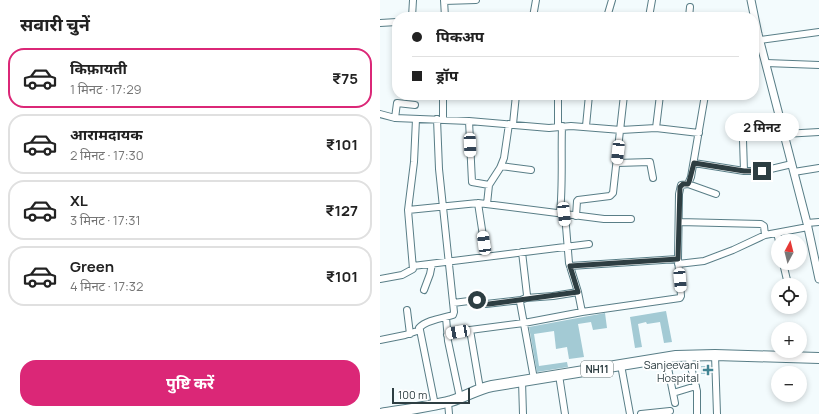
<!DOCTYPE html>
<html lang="hi">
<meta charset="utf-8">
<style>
body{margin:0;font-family:Manrope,"Noto Sans Devanagari",sans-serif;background:#f2f2f2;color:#222;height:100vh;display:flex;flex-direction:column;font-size:15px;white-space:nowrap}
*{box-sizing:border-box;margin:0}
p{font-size:13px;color:#767676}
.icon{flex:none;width:22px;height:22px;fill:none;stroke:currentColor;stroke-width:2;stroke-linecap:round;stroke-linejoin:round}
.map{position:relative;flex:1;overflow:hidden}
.sheet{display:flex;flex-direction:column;background:#fff;width:380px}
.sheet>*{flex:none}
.hud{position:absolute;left:12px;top:12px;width:367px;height:88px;border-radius:16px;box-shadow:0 2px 6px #0003;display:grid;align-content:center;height:88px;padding:0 20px;background:#fff}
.needle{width:26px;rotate:7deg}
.buttons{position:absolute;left:391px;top:234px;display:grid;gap:8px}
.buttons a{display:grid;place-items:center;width:36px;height:36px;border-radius:50%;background:#fff;box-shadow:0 2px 6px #0003;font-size:20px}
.scale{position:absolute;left:12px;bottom:10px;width:78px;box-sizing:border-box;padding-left:4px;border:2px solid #2e3e42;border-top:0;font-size:11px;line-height:14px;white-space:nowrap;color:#2e3e42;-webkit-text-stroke:3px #fff;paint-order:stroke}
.end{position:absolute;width:18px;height:18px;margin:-9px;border:5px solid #2e3e42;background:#fff;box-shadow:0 0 0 2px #fff}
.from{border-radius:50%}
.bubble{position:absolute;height:28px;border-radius:14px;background:#fff;box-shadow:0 2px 6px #0003;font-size:13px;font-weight:700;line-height:28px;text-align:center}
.car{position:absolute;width:12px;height:24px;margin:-12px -6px;border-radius:5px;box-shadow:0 0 3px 1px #0007;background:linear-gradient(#fff 24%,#345 0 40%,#fff 0 76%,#345 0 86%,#fff 0)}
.hud b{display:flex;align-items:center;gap:14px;height:38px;font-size:15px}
.hud b+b{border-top:1px solid #e0e0e0}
.hud i{width:10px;height:10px;background:#222}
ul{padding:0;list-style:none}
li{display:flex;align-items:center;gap:12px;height:60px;margin:0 8px 6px;padding:0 12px;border:2px solid #e0e0e0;border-radius:16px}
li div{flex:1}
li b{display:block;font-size:15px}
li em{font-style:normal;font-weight:700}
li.current{border-color:#db2777}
li>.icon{width:36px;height:36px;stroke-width:1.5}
h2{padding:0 20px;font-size:18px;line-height:48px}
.primary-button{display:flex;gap:8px;margin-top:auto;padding:8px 20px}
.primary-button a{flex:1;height:46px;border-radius:16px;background:#db2777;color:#fff;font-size:16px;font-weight:700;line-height:46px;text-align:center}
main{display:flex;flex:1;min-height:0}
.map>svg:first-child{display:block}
.building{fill:#a3cad4}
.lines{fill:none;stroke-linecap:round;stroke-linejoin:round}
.minor-casing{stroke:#597e87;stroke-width:8}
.tertiary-casing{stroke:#597e87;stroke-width:9}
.trunk-casing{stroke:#597e87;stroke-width:12}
.minor{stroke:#fff;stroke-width:6}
.tertiary{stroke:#fff;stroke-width:7}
.trunk{stroke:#fff;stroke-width:10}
.route{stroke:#2e3e42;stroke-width:5}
.poi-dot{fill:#418594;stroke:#fff;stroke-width:1.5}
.labels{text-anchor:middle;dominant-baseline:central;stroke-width:3.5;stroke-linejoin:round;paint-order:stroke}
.shield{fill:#fff;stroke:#6d787b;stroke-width:1}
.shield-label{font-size:10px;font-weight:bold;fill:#2e3e42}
.poi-label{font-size:11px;fill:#2e3e42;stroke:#fff;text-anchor:end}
</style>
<main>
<section class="sheet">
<h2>सवारी चुनें</h2>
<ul>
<li class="current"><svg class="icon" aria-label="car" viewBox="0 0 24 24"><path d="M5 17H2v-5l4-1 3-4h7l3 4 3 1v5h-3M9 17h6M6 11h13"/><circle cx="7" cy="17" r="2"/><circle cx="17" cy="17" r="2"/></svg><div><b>किफ़ायती</b><p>1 मिनट · 17:29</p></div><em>₹75</em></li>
<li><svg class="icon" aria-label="car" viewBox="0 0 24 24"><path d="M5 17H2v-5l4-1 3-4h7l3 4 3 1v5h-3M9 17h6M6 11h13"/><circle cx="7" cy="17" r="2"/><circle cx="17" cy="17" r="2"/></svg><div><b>आरामदायक</b><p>2 मिनट · 17:30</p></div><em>₹101</em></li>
<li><svg class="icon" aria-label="car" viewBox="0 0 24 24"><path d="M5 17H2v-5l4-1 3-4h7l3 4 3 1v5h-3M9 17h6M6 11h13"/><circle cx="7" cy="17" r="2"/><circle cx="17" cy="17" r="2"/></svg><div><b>XL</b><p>3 मिनट · 17:31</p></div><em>₹127</em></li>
<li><svg class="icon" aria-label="car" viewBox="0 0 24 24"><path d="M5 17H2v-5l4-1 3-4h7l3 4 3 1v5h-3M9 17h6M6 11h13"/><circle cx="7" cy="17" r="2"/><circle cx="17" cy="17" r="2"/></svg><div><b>Green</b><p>4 मिनट · 17:32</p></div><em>₹101</em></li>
</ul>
<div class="primary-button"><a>पुष्टि करें</a></div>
</section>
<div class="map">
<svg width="439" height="414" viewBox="0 0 439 414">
<rect width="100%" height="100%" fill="#f3fbfd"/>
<path class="building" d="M 286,311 L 292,342 L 284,343 L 280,322 L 267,324 L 266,322 L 258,324 L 262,347 L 255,348 L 250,317 Z
M 225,313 L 227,328 L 213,330 L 211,322 L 198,324 L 204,357 L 189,359 L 187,347 L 176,349 L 174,331 L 154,334 L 159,366 L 187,362 L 188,367 L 157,372 L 149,327 Z
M 329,365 L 331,365 L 331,374 L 321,374 L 321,366 L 329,366 Z"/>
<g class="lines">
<g class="minor-casing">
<path id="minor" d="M 64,0 L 65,17
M 64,1 L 96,0
M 32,17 L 33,0
M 153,17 L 156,0
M 227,17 L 232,0
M 269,17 L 272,0
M 309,17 L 310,7
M 0,23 L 17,22
M 380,40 L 439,32
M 386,63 L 439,65
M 0,114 L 15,118 L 89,121 L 169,128 L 191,126 L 241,130 L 276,128 L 319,133
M 15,118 L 17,103 L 35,105
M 63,119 L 63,95
M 89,121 L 92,182 L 109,185
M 133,124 L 136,95
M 206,126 L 209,95
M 178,127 L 178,99
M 276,128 L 280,95
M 404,134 L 439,132
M 363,140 L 364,171
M 237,163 L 270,162 L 273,178
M 314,163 L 364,171 L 382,171 L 412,164
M 121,166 L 151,170
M 414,172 L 439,168
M 308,184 L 336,194
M 98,203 L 106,256
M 107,204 L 109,185 L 120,168 L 124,158 L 129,124
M 28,210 L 98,203 L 224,219 L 251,219
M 180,213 C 183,184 181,156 182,126
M 185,214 L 189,263 L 198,292 L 202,312
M 196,216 L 197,201 L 198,200 L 230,196 L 233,193 L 244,95
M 299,222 L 381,224 L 384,226 L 385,235
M 427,223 L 439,222
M 397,233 L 399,241
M 142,252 L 147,295 L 146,298 L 141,300 L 140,302 L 154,379
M 403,263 L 407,280
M 298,264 L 324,261 L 353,250 L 385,235 L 428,227
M 33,266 L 209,244
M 190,266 L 298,259
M 0,279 L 22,275 L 33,269 L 28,210 L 34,162 L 36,119
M 44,290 L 50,274 L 52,264
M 146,298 L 173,296 L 198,292
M 73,303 L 97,300 L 106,304 L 141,300
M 27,310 L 30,334
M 66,317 L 68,341 L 80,398
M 40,330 L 39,328 C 46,320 63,318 73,315 L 74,312 L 59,169 L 57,119
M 67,335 L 90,330
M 0,340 L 25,335 L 40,330 L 55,405
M 308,355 L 317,391 L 317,414
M 335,355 L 337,414
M 286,358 L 295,403
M 241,365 L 250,414
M 179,375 L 185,414
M 142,381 L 143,414
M 100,389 L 90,330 L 144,323 L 202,312 L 300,298 L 301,296 L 298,259 L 299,194 L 301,185 L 308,184 L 311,177 L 325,95
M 293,393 L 316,386
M 68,402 L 69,414
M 261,414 L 290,411"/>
</g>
<g class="tertiary-casing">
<path id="tertiary" d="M 371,0 L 378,34 L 427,223 L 439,279"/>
</g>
<g class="trunk-casing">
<path id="trunk" d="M 0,414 C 24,410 48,407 71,401 C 85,397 97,389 112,386 L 296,356 L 335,355 L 439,358"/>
</g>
<use href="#minor" class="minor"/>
<use href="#tertiary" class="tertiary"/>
<use href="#trunk" class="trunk"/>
</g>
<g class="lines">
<path class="route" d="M 97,300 L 106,304 L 109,304 L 198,292 L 190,266 L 298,259 L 300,187 L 303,184 L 308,184 L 309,182 L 314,163 L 364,171 L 382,171"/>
</g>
<path class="poi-dot" d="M326 364h4v4h4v4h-4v4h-4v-4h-4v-4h4z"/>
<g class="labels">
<rect class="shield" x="201" y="361" width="32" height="16" rx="3"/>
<g class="shield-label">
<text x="217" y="369">NH11</text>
</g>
<g class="poi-label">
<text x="319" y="364">Sanjeevani<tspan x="319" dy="13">Hospital</tspan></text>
</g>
</g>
</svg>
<div class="buttons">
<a><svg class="needle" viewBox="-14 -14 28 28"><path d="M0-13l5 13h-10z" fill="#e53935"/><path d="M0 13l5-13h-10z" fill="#767676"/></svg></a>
<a><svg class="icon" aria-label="locate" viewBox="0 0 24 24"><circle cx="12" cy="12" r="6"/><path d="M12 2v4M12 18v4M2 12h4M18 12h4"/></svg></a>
<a>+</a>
<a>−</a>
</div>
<div class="scale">100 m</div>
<i class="end from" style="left:97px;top:300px"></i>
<i class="end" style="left:382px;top:171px"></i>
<div class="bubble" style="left:345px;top:113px;width:74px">2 मिनट</div>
<i class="car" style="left:90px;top:145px;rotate:178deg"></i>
<i class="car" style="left:238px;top:152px;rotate:186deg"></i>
<i class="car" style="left:184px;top:214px;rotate:174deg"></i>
<i class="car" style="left:104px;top:243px;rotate:352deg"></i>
<i class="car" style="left:300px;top:280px;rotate:175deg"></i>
<i class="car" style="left:78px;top:332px;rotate:260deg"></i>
<div class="hud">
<b><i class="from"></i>पिकअप</b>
<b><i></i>ड्रॉप</b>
</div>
</div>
</main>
